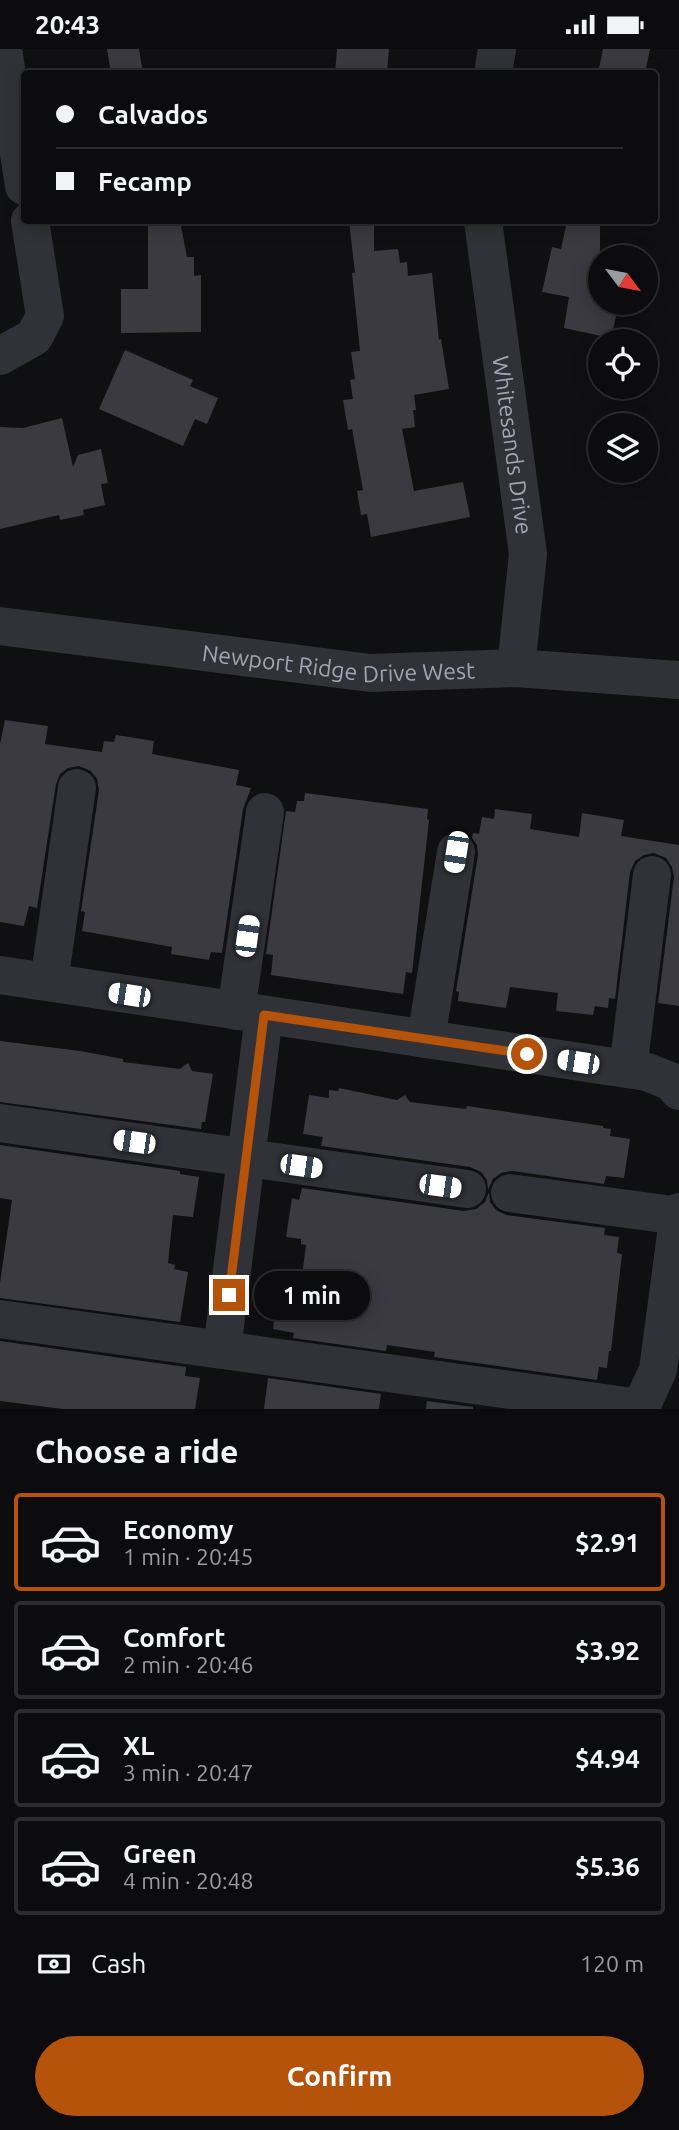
<!DOCTYPE html>
<meta charset="utf-8">
<style>
body{margin:0;font-family:Ubuntu,sans-serif;background:#151517;color:#f1f3f6;height:100vh;display:flex;flex-direction:column;font-size:26px;white-space:nowrap}
*{box-sizing:border-box;margin:0}
p{font-size:23px;color:#9a9b9e}
.icon{flex:none;width:38px;height:38px;fill:none;stroke:currentColor;stroke-width:2;stroke-linecap:round;stroke-linejoin:round}
.map{position:relative;height:1360px;overflow:hidden}
.drawer{display:flex;flex-direction:column;background:#0c0c0e;flex:1}
.drawer>*{flex:none}
.banner{position:absolute;left:21px;top:21px;width:637px;height:154px;border-radius:7px;box-shadow:0 4px 18px #0003,0 0 0 2px #2c2c2e;display:grid;align-content:center;height:154px;padding:0 35px;background:#0c0c0e}
.needle{width:46px;rotate:122deg}
.tools{position:absolute;left:588px;top:196px;display:grid;gap:14px}
.tools a{display:grid;place-items:center;width:70px;height:70px;border-radius:50%;background:#0c0c0e;box-shadow:0 4px 18px #0003,0 0 0 2px #2c2c2e;font-size:35px}
.end{position:absolute;width:32px;height:32px;margin:-16px;border:9px solid #b45309;background:#fff;box-shadow:0 0 0 4px #fff}
.from{border-radius:50%}
.bubble{position:absolute;height:49px;border-radius:24px;background:#0c0c0e;box-shadow:0 4px 18px #0003,0 0 0 2px #2c2c2e;font-size:23px;font-weight:700;line-height:49px;text-align:center}
.car{position:absolute;width:21px;height:42px;margin:-21px -10px;border-radius:9px;box-shadow:0 0 5px 2px #0007;background:linear-gradient(#fff 24%,#345 0 40%,#fff 0 76%,#345 0 86%,#fff 0)}
.banner b{display:flex;align-items:center;gap:24px;height:66px;font-size:26px}
.banner b+b{border-top:2px solid #2c2c2e}
.banner i{width:18px;height:18px;background:#f1f3f6}
ul{padding:0;list-style:none}
li{display:flex;align-items:center;gap:21px;height:98px;margin:0 14px 10px;padding:0 21px;border:4px solid #2c2c2e;border-radius:7px}
li div{flex:1}
li b{display:block;font-size:26px}
li em{font-style:normal;font-weight:700}
li.current{border-color:#b45309}
li>.icon{width:63px;height:63px;stroke-width:1.5}
h2{padding:0 35px;font-size:32px;line-height:84px}
.pay{display:flex;align-items:center;gap:18px;height:77px;padding:0 35px;font-size:26px}
.pay p{margin-inline-start:auto}
.action{display:flex;gap:14px;margin-top:auto;padding:14px 35px}
.action a{flex:1;height:80px;border-radius:42px;background:#b45309;color:#fff;font-size:28px;font-weight:700;line-height:80px;text-align:center}
.status{display:flex;justify-content:space-between;align-items:center;height:49px;padding:0 35px;background:#0c0c0e;direction:ltr}
.status svg{height:19px;fill:currentColor}
.map>svg:first-child{display:block}
.building{fill:#3a3a40}
.lines{fill:none;stroke-linecap:round;stroke-linejoin:round}
.minor{stroke:#313237;stroke-width:38}
.route{stroke:#b45309;stroke-width:9}
.labels{text-anchor:middle;dominant-baseline:central;stroke-width:5;stroke-linejoin:round;paint-order:stroke}
.street-label{font-size:23px;fill:#a0a5b4;stroke:#0b0b0d}
</style>
<div class="status"><b>20:43</b><svg viewBox="0 0 49 12"><path d="M0 12V9h3v3zM5 12V6h3v6zM10 12V3h3v9zM15 12V0h3v12zM26 1h20v11H26zM47 4h2v5h-2z"/></svg></div>
<div class="map">
<svg width="679" height="1360" viewBox="0 0 679 1360">
<rect width="100%" height="100%" fill="#101012"/>
<path class="building" d="M 107,0 L 139,0 L 143,24 L 111,24 Z
M 337,0 L 389,0 L 387,24 L 335,24 Z
M 603,0 L 650,0 L 645,24 L 598,24 Z
M 148,172 L 180,172 L 187,208 L 194,208 L 194,227 L 201,226 L 201,283 L 121,284 L 121,240 L 148,240 Z
M 349,172 L 374,172 L 374,202 L 398,200 L 400,214 L 407,213 L 408,227 L 432,224 L 439,291 L 441,290 L 449,340 L 414,346 L 416,361 L 413,361 L 415,378 L 402,380 L 414,442 L 463,433 L 470,468 L 371,488 L 367,465 L 361,466 L 357,442 L 363,441 L 352,380 L 348,381 L 343,351 L 353,350 L 350,331 L 355,330 L 351,303 L 360,302 L 352,224 L 355,224 Z
M 567,172 L 600,172 L 600,254 L 619,254 L 611,289 L 564,279 L 569,248 L 542,243 L 552,198 L 561,200 Z
M 125,301 L 193,331 L 190,337 L 218,349 L 207,375 L 195,370 L 183,397 L 99,360 Z
M 62,369 L 73,418 L 78,406 L 101,400 L 108,434 L 101,435 L 105,456 L 83,461 L 84,466 L 60,471 L 59,466 L 0,480 L 0,378 L 23,379 Z
M 5,671 L 48,677 L 45,695 L 102,703 L 104,692 L 114,693 L 116,686 L 154,692 L 152,705 L 239,721 L 236,736 L 251,739 L 243,760 L 222,904 L 211,903 L 209,911 L 171,905 L 172,898 L 82,882 L 85,863 L 81,862 L 99,741 L 97,730 L 91,722 L 79,717 L 68,719 L 60,725 L 56,735 L 37,859 L 29,857 L 24,877 L 0,873 L 0,695 Z
M 305,744 L 428,760 L 427,770 L 429,771 L 412,924 L 406,923 L 403,945 L 271,926 L 273,906 L 266,905 L 286,762 L 295,763 L 297,752 L 304,752 Z
M 495,760 L 532,765 L 530,780 L 579,788 L 582,764 L 624,771 L 621,787 L 679,796 L 679,957 L 658,954 L 674,828 L 672,818 L 666,809 L 654,804 L 644,806 L 635,812 L 630,823 L 615,950 L 609,949 L 608,959 L 595,957 L 593,966 L 556,962 L 558,944 L 510,938 L 506,959 L 458,952 L 459,943 L 456,942 L 478,806 L 477,796 L 472,789 L 473,784 L 479,785 L 482,768 L 494,770 Z
M 0,992 L 80,1002 L 123,1010 L 123,1013 L 180,1020 L 188,1014 L 192,1022 L 213,1025 L 205,1073 L 202,1073 L 201,1080 L 0,1053 Z
M 339,1039 L 397,1051 L 405,1046 L 410,1053 L 466,1060 L 467,1057 L 603,1077 L 603,1079 L 611,1080 L 610,1087 L 630,1090 L 624,1129 L 606,1127 L 604,1135 L 512,1122 L 501,1124 L 493,1130 L 488,1141 L 487,1131 L 481,1123 L 470,1118 L 321,1097 L 323,1088 L 303,1085 L 309,1046 L 329,1049 L 329,1041 L 338,1042 Z
M 0,1096 L 180,1122 L 180,1125 L 199,1128 L 193,1168 L 173,1166 L 168,1214 L 175,1216 L 174,1220 L 188,1223 L 180,1273 L 0,1249 L 0,1234 L 12,1151 L 0,1149 Z
M 302,1139 L 464,1162 L 476,1160 L 485,1153 L 489,1143 L 490,1153 L 496,1161 L 506,1166 L 605,1179 L 604,1186 L 619,1188 L 617,1204 L 622,1205 L 611,1302 L 609,1302 L 607,1319 L 599,1318 L 597,1331 L 434,1308 L 435,1303 L 387,1296 L 386,1302 L 293,1289 L 294,1284 L 273,1280 L 279,1240 L 300,1242 L 306,1196 L 301,1195 L 301,1190 L 286,1188 L 292,1149 L 299,1151 Z
M 0,1292 L 186,1318 L 185,1327 L 200,1329 L 195,1360 L 63,1360 L 0,1352 Z
M 268,1329 L 381,1345 L 379,1360 L 264,1360 Z
M 427,1352 L 473,1358 L 473,1360 L 426,1360 Z"/>
<g class="lines">
<g class="minor">
<path d="M 3,0 L 24,137"/>
<path d="M 493,24 L 497,0"/>
<path id="s1" d="M 483,172 L 528,505 L 516,619"/>
<path d="M 0,307 L 34,288 L 45,267 L 30,172"/>
<path id="s2" d="M 0,577 L 370,624 L 516,619 L 679,631"/>
<path d="M 0,926 L 647,1023 L 672,1033 L 679,1042"/>
<path d="M 49,933 L 77,739"/>
<path d="M 236,962 L 265,763"/>
<path d="M 426,990 L 456,803"/>
<path d="M 628,1020 L 652,826"/>
<path d="M 0,1074 L 467,1140"/>
<path d="M 510,1144 L 679,1167"/>
<path d="M 0,1270 L 640,1359"/>
<path d="M 222,1301 L 264,966"/>
<path d="M 640,1360 L 658,1321 L 679,1163"/>
</g>
</g>
<g class="lines">
<path class="route" d="M 229,1246 L 264,966 L 527,1005"/>
</g>
<g class="labels">
<g class="street-label">
<text stroke="none"><textPath href="#s1" startOffset="226">Whitesands Drive</textPath></text>
<text stroke="none"><textPath href="#s2" startOffset="341">Newport Ridge Drive West</textPath></text>
</g>
</g>
</svg>
<div class="tools">
<a><svg class="needle" viewBox="-14 -14 28 28"><path d="M0-13l5 13h-10z" fill="#e53935"/><path d="M0 13l5-13h-10z" fill="#9a9b9e"/></svg></a>
<a><svg class="icon" aria-label="locate" viewBox="0 0 24 24"><circle cx="12" cy="12" r="6"/><path d="M12 2v4M12 18v4M2 12h4M18 12h4"/></svg></a>
<a><svg class="icon" aria-label="layers" viewBox="0 0 24 24"><path d="M12 4l9 5-9 5-9-5zM3 14l9 5 9-5"/></svg></a>
</div>
<i class="end from" style="left:527px;top:1005px"></i>
<i class="end" style="left:229px;top:1246px"></i>
<div class="bubble" style="left:254px;top:1222px;width:116px">1 min</div>
<i class="car" style="left:456px;top:803px;rotate:189deg"></i>
<i class="car" style="left:247px;top:887px;rotate:8deg"></i>
<i class="car" style="left:129px;top:946px;rotate:279deg"></i>
<i class="car" style="left:578px;top:1013px;rotate:279deg"></i>
<i class="car" style="left:134px;top:1093px;rotate:278deg"></i>
<i class="car" style="left:301px;top:1117px;rotate:98deg"></i>
<i class="car" style="left:440px;top:1137px;rotate:98deg"></i>
<div class="banner">
<b><i class="from"></i>Calvados</b>
<b><i></i>Fecamp</b>
</div>
</div>
<section class="drawer">
<h2>Choose a ride</h2>
<ul>
<li class="current"><svg class="icon" aria-label="car" viewBox="0 0 24 24"><path d="M5 17H2v-5l4-1 3-4h7l3 4 3 1v5h-3M9 17h6M6 11h13"/><circle cx="7" cy="17" r="2"/><circle cx="17" cy="17" r="2"/></svg><div><b>Economy</b><p>1 min · 20:45</p></div><em>$2.91</em></li>
<li><svg class="icon" aria-label="car" viewBox="0 0 24 24"><path d="M5 17H2v-5l4-1 3-4h7l3 4 3 1v5h-3M9 17h6M6 11h13"/><circle cx="7" cy="17" r="2"/><circle cx="17" cy="17" r="2"/></svg><div><b>Comfort</b><p>2 min · 20:46</p></div><em>$3.92</em></li>
<li><svg class="icon" aria-label="car" viewBox="0 0 24 24"><path d="M5 17H2v-5l4-1 3-4h7l3 4 3 1v5h-3M9 17h6M6 11h13"/><circle cx="7" cy="17" r="2"/><circle cx="17" cy="17" r="2"/></svg><div><b>XL</b><p>3 min · 20:47</p></div><em>$4.94</em></li>
<li><svg class="icon" aria-label="car" viewBox="0 0 24 24"><path d="M5 17H2v-5l4-1 3-4h7l3 4 3 1v5h-3M9 17h6M6 11h13"/><circle cx="7" cy="17" r="2"/><circle cx="17" cy="17" r="2"/></svg><div><b>Green</b><p>4 min · 20:48</p></div><em>$5.36</em></li>
</ul>
<div class="pay"><svg class="icon" aria-label="cash" viewBox="0 0 24 24"><path d="M3 7h18v10H3z"/><circle cx="12" cy="12" r="2"/></svg>Cash<p>120 m</p></div>
<div class="action"><a>Confirm</a></div>
</section>
